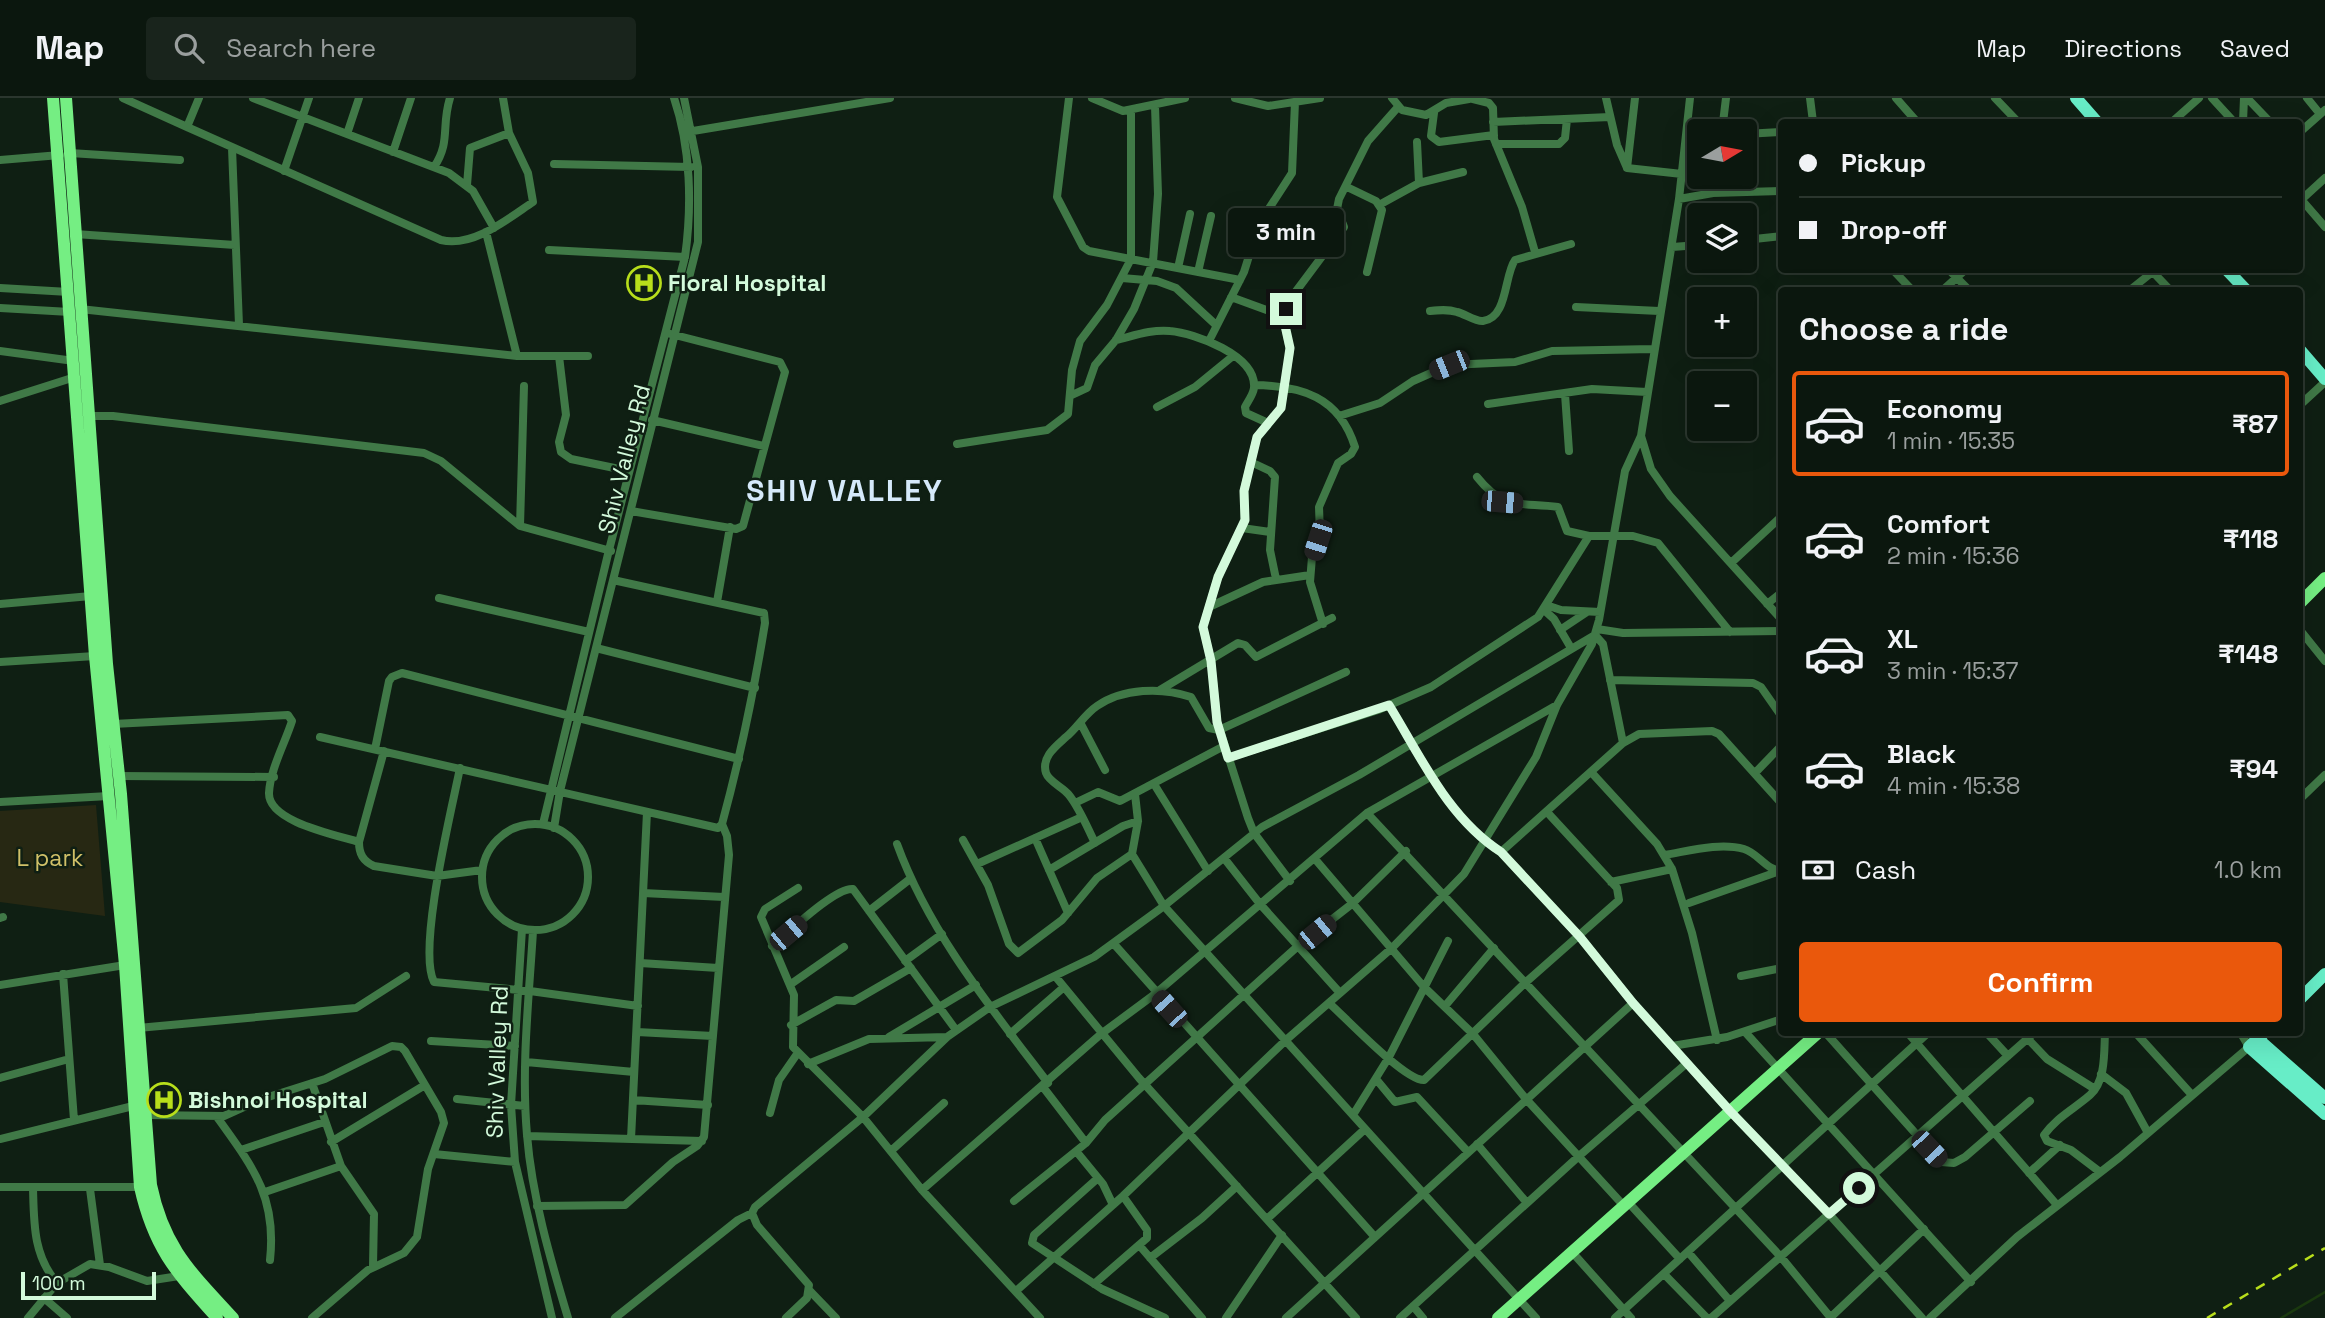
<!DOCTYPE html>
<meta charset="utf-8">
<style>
body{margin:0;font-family:"Space Grotesk",sans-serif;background:#19241c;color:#f1f3f6;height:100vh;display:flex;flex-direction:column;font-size:26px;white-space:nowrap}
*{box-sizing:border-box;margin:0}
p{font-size:23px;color:#9a9f9e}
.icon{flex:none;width:38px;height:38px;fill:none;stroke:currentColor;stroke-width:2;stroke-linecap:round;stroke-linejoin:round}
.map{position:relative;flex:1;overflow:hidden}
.panel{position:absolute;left:1778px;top:189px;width:525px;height:749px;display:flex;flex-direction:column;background:#0b170e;border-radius:7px;box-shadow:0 7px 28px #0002,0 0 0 2px #2b362e}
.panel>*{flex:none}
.top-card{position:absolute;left:1778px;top:21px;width:525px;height:154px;border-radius:7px;box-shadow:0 7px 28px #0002,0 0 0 2px #2b362e;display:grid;align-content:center;height:154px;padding:0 21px;background:#0b170e}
.needle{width:46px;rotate:80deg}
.buttons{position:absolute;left:1687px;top:21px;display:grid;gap:14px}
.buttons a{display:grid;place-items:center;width:70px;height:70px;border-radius:7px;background:#0b170e;box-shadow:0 7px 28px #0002,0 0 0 2px #2b362e;font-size:35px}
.scale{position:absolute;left:21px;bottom:18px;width:135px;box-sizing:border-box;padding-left:7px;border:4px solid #d3fadb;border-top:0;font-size:19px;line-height:24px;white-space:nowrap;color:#d3fadb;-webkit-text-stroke:5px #0f1f13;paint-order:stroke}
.end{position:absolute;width:32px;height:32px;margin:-16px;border:9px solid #d3fadb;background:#111;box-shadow:0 0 0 4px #111}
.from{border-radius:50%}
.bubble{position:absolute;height:49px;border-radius:7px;background:#0b170e;box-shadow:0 7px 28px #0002,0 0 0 2px #2b362e;font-size:23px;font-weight:600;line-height:49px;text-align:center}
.car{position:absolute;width:21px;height:42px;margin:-21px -10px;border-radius:9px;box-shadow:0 0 5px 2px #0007;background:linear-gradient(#222 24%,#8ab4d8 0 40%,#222 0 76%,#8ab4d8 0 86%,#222 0)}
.top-card b{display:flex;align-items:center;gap:24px;height:66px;font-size:26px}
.top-card b+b{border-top:2px solid #2b362e}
.top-card i{width:18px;height:18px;background:#f1f3f6}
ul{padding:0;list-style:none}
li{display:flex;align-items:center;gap:21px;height:105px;margin:0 14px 10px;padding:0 7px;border:4px solid transparent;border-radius:7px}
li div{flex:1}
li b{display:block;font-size:26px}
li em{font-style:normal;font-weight:600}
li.on{border-color:#ea580c}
li>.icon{width:63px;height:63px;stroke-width:1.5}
h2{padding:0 21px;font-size:32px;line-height:84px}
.pay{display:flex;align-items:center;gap:18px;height:77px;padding:0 21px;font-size:26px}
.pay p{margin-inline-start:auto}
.button{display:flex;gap:14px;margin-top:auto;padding:14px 21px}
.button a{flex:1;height:80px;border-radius:7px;background:#ea580c;color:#fff;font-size:28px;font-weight:600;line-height:80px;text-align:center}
header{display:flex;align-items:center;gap:42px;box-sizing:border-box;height:98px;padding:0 35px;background:#0b170e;border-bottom:2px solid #2b362e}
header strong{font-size:33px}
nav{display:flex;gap:38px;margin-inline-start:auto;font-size:24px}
.search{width:490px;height:63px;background:#19241c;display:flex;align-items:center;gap:18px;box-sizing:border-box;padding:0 24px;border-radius:7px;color:#9a9f9e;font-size:26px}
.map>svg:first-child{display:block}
.green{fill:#272813}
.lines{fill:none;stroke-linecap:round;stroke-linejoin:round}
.stream{stroke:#1a390f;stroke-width:2.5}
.street{stroke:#407947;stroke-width:8}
.secondary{stroke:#75ee83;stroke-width:12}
.primary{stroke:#67edc7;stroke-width:12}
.rail{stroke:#b8de1b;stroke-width:2.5;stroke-dasharray:10 9;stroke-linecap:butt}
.route{stroke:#d3fadb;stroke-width:9}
.labels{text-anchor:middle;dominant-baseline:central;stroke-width:5;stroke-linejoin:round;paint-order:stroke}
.poi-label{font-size:23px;font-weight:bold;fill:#d3fadb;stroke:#0f1f13;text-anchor:start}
.street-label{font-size:23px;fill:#d3fadb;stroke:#0f1f13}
.park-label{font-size:23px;fill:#d0c068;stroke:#0f1f13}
.district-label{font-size:30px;font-weight:bold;letter-spacing:2px;fill:#d5e9fa;stroke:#0f1f13}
</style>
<header>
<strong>Map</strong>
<div class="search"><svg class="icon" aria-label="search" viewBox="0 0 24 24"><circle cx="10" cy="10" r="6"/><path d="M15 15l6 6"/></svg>Search here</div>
<nav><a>Map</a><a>Directions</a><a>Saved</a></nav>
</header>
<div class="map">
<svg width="2325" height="1220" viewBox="0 0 2325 1220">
<rect width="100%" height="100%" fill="#0f1f13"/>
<path class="green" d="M 96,707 L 105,818 L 0,804 L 0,713 Z"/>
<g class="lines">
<path class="stream" d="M 2281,1220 L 2325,1194"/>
<path class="street" d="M 123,0 L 187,29 L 199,0
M 253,0 L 449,75 L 473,93 L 494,130
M 1069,0 L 1057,99 L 1083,149 L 1089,153 L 1240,182
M 1092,0 L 1123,13 L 1185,0
M 1235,0 L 1268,8 L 1320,0
M 1392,0 L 1402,12 L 1426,17 L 1446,5 L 1469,1
M 1469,0 L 1489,5 L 1493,10 L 1494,41 L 1522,109 L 1535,154
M 1606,0 L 1617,47 L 1627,70 L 1682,76
M 1810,0 L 1813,24
M 1896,0 L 1917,24
M 1995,0 L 2018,24
M 2212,0 L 2234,24
M 2247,0 L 2270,24
M 2307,0 L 2320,16
M 1434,15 L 1431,38 L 1439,44 L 1494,37
M 1493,24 L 1610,19
M 2172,24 L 2199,0
M 2243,24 L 2244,0
M 187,29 L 441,142 C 473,150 509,120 533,104 L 528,75 L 509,35 L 503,0
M 693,33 L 890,0
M 1722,33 L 1726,0
M 2300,34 L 2325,12
M 347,36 L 359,0
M 1745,36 L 1782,34
M 1417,44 L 1419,85
M 1496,46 L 1559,46 L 1565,40 L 1567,21
M 232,50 L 239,227
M 393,54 L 411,0
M 70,55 L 180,62
M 0,62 L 60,57
M 554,66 L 691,69
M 434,69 C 451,44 441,28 450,0
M 1627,70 L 1635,0
M 284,73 L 309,0
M 467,87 L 470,50 L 509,35
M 1347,89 L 1376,103 L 1382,112 L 1367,174
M 1713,95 L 1715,79
M 2300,100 L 2325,129
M 1679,101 L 1713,95 L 1782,93
M 2301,102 L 2325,80
M 1379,107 L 1419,85 L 1463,74
M 486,134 L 517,258
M 75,136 L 235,147
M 1745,142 L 1782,138
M 1672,149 L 1699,147
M 549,152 L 685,159
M 1178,170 L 1190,116
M 1893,172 L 1912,192
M 1949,172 L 1969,192
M 2151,172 L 2170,192
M 1198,174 L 1211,118
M 1122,180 L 1157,183 L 1176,190 L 1216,227
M 0,190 L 69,194
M 1943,192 L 1965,172
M 2130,192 L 2155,172
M 1231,199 L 1283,218
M 1576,209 L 1659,213
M 0,210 L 70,214
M 80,211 L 517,258 L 588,258
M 1430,213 C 1439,212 1448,211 1457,214 C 1465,216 1476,224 1483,223 C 1508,220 1504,177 1515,162 L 1571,146
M 1116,242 C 1133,238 1152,231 1170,233 C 1194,235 1257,257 1254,290 C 1253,297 1248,303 1245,309 L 1246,315 L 1268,325
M 1209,243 L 1244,174 L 1259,126 L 1292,75 L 1295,4
M 0,253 L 74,263
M 559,258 L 566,317 L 559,344 L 561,354 L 571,361 L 629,373
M 1254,287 C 1301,288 1339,298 1355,349 L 1351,356 L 1338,365 L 1319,409 L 1320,436 L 1312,459 L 1310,484 L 1323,526
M 1565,296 L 1569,353
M 1072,297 L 1087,290 L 1095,267 L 1116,242 L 1134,211 L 1153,164 L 1158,96 L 1155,8
M 0,303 L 75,279
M 1488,306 L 1592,291 L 1647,294
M 2300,307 L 2325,284
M 1157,309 L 1195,289 L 1233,258
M 88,318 L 113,318 L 424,355 L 441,363 L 520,428 L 611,453
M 1339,318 L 1380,305 L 1413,283 L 1449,267 L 1515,264 L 1552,253 L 1653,251
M 652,322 L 764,348
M 1641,338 L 1651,371 L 1670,398 L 1782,522
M 957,346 L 1047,332 L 1068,316 L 1072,272 L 1080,243 L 1107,207 L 1131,161 L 1131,12
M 1253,365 L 1270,373 L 1275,379 L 1270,452 L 1276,481
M 1477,379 C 1504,413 1520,404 1558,409 L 1567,433 L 1589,438
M 631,413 L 736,431 L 743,428 L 785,274 L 780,264 L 671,236
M 520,428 L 524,288
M 1242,430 L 1270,434
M 1731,465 L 1782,418
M 439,500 L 589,534
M 717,504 L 730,429
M 0,506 L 91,498
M 1767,506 L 1782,494
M 1546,507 L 1561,512 L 1600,514
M 1209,509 L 1263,484 L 1310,477
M 1544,512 L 1554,521 L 1571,550
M 1597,531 L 1623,535 L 1782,533
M 1560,532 L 1587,514
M 2300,532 L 2325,563
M 596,550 L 755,590
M 0,564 L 95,558
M 1610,582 L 1753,585 L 1761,589 L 1782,619
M 1160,592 L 1238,545 L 1245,547 L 1256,559 L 1332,520
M 1389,607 C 1421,659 1448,720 1501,754 L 1623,645 L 1639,636 L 1712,633 L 1719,636 L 1782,706
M 113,626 L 288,617 L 292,623 C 285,645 270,672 269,695 C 268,724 337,737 359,744
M 1081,626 L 1105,672
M 320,639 L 718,730 L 722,726 C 740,660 754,593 765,525 L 764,515 L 613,482
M 375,651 L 389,583 L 392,579 L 402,575 L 739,661
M 384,653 L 359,744 C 359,756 363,763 374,768 L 437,778 L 482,772
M 1228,660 L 1378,612 L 1431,589 L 1538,519 L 1589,438 L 1633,438 L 1658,445 L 1730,534
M 460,670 C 452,710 417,851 434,884 L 530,893 L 638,908
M 1592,675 L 1657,746 L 1672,771 L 1692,835 L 1717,942
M 1755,675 L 1782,647
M 119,678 L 274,679
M 1154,686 L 1208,773
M 1135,696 L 1138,723 L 1132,756 L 1164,808 L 1536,1220
M 2300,701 L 2325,677
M 0,704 L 109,698
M 1075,705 L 1098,694 L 1120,703 L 1224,648
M 1367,715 L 1781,1159 L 1831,1220
M482 779a53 53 0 1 1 106 0a53 53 0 1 1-106 0Z
M 543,726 L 609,452 L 685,159 C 692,108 691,50 674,0
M 554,730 L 560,693 L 698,144 L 698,69 L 684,0
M 1035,740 L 1068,815
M 963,742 L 988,787 L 1009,846 L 1018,855 L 1062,822 L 1097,780 L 1132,756
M 1095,745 C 1087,729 1080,711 1069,697 C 1063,689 1049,684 1046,675 C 1041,659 1056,648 1066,639 C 1077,630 1085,616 1097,608 C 1123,590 1162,589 1191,599 L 1209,630 L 1219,632 L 1346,574
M 897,746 C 929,834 991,910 1048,985
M 1501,754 L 1580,839 L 1633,905 L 1730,1013 L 1829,1116 L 1922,1220
M 1665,757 C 1689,753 1720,744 1744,751 C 1758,755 1767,773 1782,773
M 1224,760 L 1260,806 L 1340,895
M 1315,761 L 1424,889 L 1473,936 L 1526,1001 L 1624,1108
M 977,766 L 1082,719
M 1049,772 L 1123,728 L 1138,723
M 1290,783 L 1254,735 L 1248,720 L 1217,623 L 1211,563 L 1203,529 L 1218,479 L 1245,422 L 1244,392 L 1257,339 L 1281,310 L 1290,252 L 1283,218 L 1288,204 L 1344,129 L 1337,111 L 1339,101 L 1368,43 L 1398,9
M 1611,784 L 1672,771
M 798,790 L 765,811 L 761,819 L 794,897 L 793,949 L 863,1019 L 922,1092 L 1040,1220
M 643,795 L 724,799
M 1689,805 L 1777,774
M 869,813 L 910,781
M 0,820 L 3,819
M 522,831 L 511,1007 L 515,1064 L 552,1220
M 533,833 C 529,900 521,969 527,1037 C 532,1099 550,1160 568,1220
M 1114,846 L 1374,1138
M 772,848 C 787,836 835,789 853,791 L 956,932
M 905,863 L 942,836
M 640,865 L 718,870
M 63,876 L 74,1022
M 1055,878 L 1139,980 L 1356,1220
M 1741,878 L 1782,870
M 791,886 L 844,849
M 0,887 L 125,867
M 1329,905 C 1346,920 1405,983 1424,982 L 1525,885 L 1619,802 L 1617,790 L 1547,714
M 1445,908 L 1494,850
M 791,927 L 836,902 L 854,903 L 911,870
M 138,930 L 356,910 L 406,878
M 637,934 L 713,938
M 1825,934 L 1941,1064 L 1954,1065 L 1965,1059 L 2030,1003
M 1907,934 L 2057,1107
M 1986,934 L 2008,958
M 2135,934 L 2192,997
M 1746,935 L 1971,1184
M 1010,936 L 1064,889
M 889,939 L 976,887
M 2028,941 L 2047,961 L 2095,991
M 431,943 L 515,948
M 1672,948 L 1727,939 L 1782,921
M 526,964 L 634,974
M 808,966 L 869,941 L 947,939
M 2101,976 L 2126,995 L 2148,1035
M 0,980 L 69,961
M 1376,981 L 1395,1004 L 1417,999 L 1468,1054
M 312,985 L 341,1068 L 374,1116 L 373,1168
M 1043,989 L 1086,1045
M 457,1001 L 525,1008
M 633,1002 L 708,1007
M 770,1015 L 779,982 L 797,956
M 145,1017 L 224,1018 L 262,1001 L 325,981 L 392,948 L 401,949 L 405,953 L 441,1014 L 444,1025 L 428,1071 L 417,1139 L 404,1155 L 368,1172 L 312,1220
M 1353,1017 L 1389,959 L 1448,843
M 217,1019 C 252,1068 277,1098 270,1162
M 527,1038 L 702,1043
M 0,1041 L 133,1008
M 631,1041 L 647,714
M 331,1044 L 425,987
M 1477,1046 L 1527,1105
M 241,1052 L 324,1024
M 892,1052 L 944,1005
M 1076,1053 L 1103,1086 L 1113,1107
M 434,1056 L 515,1064
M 2100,1074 L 2071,1052 L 2047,1043 L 2044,1037 C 2057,1019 2074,1011 2090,997 C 2106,983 2104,954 2105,934
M 2029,1075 L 2060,1047
M 1098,1080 L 1034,1137 L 1032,1145 L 1102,1191 L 1165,1220
M 0,1089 L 140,1089
M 33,1090 C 34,1125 33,1157 57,1185
M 90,1091 L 100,1167
M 922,1092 L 1101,936 L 1155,896 L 1367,715 L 1557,607
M 265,1094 L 341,1068
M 1014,1103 L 1086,1045 L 1105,1022 L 1298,848 L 1353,805 L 1406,753
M 1628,1104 L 1680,1161
M 537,1108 L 625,1107 L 673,1064 L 697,1048 L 704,1039 L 729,757 L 727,738 L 722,726
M 1268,1120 L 1365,1031
M 1139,1147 L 1202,1220
M 1572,1154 L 1631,1220
M 1688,1154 L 1730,1203
M 1150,1160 L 1202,1120 L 1237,1088
M 1664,1176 L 1707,1220
M 1094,1186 L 1147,1140 L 1147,1132 L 1123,1098
M 810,1193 L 836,1220
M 1016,1193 L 1123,1098 L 1286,942 L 1392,850 L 1464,776 L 1536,659 L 1557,607 L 1592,546 L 1599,522 L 1625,373 L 1641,338 L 1679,101 L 1690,0
M 44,1200 L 67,1220
M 1413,1208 L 1423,1220
M 1831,1219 L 1924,1131
M 28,1220 L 57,1185 L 90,1166 L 109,1169 L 147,1183 L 179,1178
M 615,1220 L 738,1122 L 752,1115
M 786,1220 L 807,1200 L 809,1187 L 757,1127 L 752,1115 L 755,1109 L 863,1019 L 947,939 L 990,909 L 1094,859 L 1164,808 L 1262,729 L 1359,677 L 1595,537 L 1603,546 L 1623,645
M 1226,1220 L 1282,1137
M 1286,1220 L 1633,905
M 1400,1220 L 1579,1058 L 1687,965
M 1615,1220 L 1929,934
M 1711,1220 L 2035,934
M 1930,1220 L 2017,1139 L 2120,1059 L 2249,949 L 2240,934"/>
<path class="secondary" d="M 53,0 L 95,558 L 125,867 L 140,1089 C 154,1151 176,1174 217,1220
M 66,0 L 107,566 L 121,696 L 151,1087 C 164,1150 191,1174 233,1220
M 2300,505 L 2325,480
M 1498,1220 L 1819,934"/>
<path class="primary" d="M 2076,0 L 2097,24
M 2227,172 L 2246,192
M 2300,252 L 2325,281
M 2300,901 L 2325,876
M 2265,934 L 2249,949 L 2325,1016
M 2258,941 L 2325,1000"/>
<path class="rail" d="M 2207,1220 L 2325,1150"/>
</g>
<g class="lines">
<path class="route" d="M 1286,211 L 1284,223 L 1290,250 L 1281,310 L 1257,339 L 1244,393 L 1245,422 L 1218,479 L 1203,529 L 1211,563 L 1217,624 L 1228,660 L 1389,607 C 1421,659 1448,720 1501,754 L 1580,839 L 1633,905 L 1730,1013 L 1829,1116 L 1859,1090"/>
</g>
<defs>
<g id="hospital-ring" transform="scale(1.75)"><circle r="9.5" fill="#0f1f13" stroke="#b8de1b" stroke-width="1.5"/><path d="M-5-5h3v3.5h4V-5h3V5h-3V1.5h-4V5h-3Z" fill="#b8de1b"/></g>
</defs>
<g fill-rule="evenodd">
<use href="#hospital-ring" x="644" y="185"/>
<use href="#hospital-ring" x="164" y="1002"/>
</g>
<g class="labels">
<g class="poi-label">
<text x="668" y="185">Floral Hospital</text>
<text x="188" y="1002">Bishnoi Hospital</text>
</g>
<g class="street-label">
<text transform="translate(624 361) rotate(-76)">Shiv Valley Rd</text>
<text transform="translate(497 964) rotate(-88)">Shiv Valley Rd</text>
</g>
<g class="park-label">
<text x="50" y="760">L park</text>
</g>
<g class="district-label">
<text x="845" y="392">SHIV VALLEY</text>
</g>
</g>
</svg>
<div class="buttons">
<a><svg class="needle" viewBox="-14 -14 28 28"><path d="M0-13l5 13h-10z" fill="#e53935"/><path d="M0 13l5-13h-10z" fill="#9a9f9e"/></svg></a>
<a><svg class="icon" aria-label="layers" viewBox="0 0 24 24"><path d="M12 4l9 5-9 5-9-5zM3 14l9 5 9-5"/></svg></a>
<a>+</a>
<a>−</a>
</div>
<div class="scale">100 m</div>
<i class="end from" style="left:1859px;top:1090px"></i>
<i class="end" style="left:1286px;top:211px"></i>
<div class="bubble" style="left:1228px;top:110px;width:116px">3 min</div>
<i class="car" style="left:1449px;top:267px;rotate:248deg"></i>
<i class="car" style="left:1502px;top:404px;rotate:95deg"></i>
<i class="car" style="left:1318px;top:442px;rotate:198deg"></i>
<i class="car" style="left:1317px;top:834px;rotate:51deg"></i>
<i class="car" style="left:788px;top:835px;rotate:50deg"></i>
<i class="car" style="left:1169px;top:911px;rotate:318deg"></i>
<i class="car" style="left:1929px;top:1051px;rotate:137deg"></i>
<div class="top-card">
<b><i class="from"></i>Pickup</b>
<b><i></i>Drop-off</b>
</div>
<section class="panel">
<h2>Choose a ride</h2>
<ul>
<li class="on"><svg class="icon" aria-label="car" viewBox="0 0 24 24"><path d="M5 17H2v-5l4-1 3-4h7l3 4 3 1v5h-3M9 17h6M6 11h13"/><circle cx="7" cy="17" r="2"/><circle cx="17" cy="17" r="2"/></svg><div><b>Economy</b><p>1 min · 15:35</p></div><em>₹87</em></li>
<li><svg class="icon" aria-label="car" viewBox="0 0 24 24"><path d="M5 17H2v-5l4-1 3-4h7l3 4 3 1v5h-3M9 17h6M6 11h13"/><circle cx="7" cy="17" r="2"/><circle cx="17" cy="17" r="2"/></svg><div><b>Comfort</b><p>2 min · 15:36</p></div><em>₹118</em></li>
<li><svg class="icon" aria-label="car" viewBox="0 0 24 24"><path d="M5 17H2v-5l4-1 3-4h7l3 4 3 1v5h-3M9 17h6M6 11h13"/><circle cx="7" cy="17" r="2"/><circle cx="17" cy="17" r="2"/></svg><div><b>XL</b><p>3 min · 15:37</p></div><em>₹148</em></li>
<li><svg class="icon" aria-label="car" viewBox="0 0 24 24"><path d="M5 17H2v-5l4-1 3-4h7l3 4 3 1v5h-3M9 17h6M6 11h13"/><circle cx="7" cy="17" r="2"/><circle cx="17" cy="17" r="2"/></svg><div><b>Black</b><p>4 min · 15:38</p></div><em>₹94</em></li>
</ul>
<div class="pay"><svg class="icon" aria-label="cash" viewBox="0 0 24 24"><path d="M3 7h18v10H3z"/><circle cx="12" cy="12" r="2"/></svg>Cash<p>1.0 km</p></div>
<div class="button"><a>Confirm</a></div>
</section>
</div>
